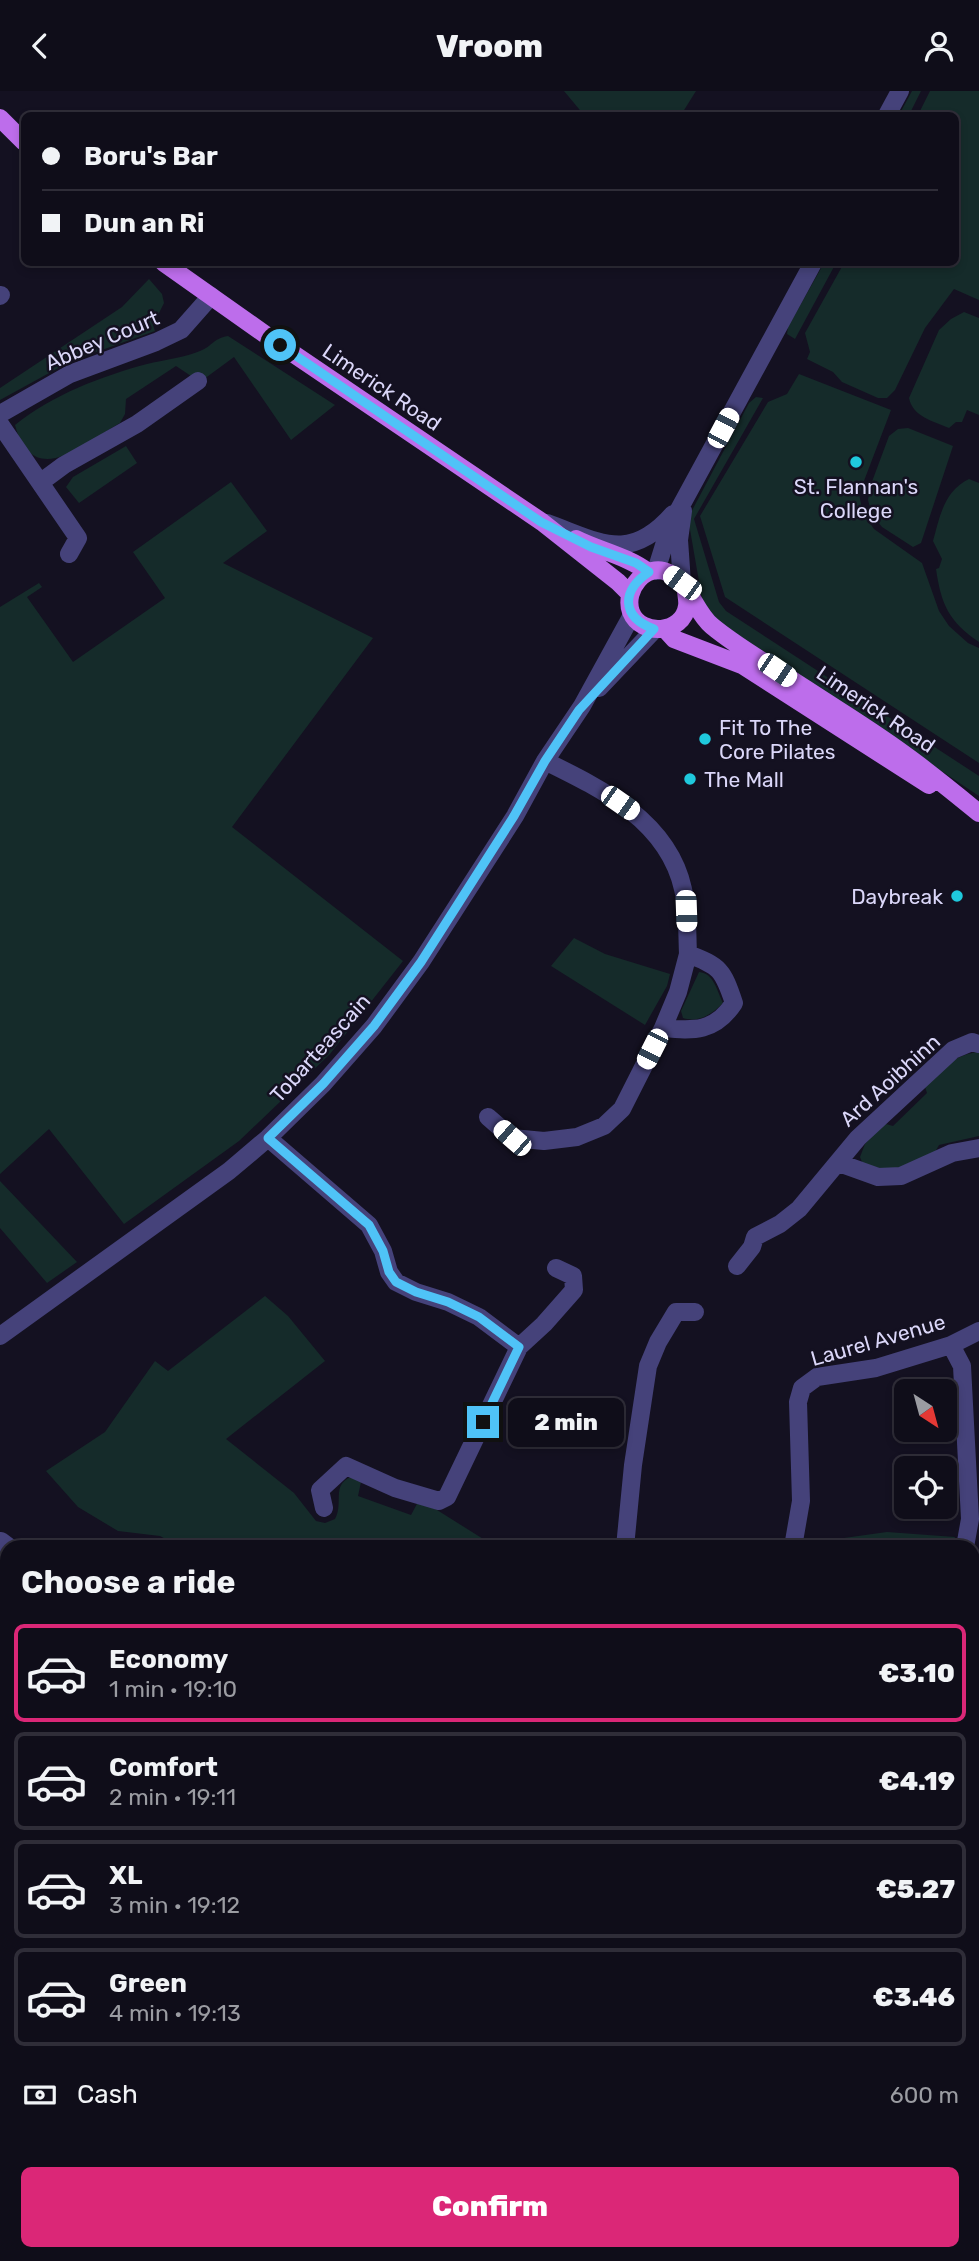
<!DOCTYPE html>
<meta charset="utf-8">
<style>
body{margin:0;font-family:Rubik,sans-serif;background:#1d1b26;color:#f1f3f6;height:100vh;display:flex;flex-direction:column;font-size:26px;white-space:nowrap}
*{box-sizing:border-box;margin:0}
p{font-size:23px;color:#9b9ca2}
.icon{flex:none;width:38px;height:38px;fill:none;stroke:currentColor;stroke-width:2;stroke-linecap:round;stroke-linejoin:round}
.map{position:relative;flex:1;overflow:hidden}
.details{position:absolute;left:0px;top:1449px;width:980px;height:721px;display:flex;flex-direction:column;background:#0f0d19;border-radius:21px 21px 0 0;box-shadow:0 4px 10px #0003,0 0 0 2px #2f2d38}
.details>*{flex:none}
.hud{position:absolute;left:21px;top:21px;width:938px;height:154px;border-radius:10px;box-shadow:0 4px 10px #0003,0 0 0 2px #2f2d38;display:grid;align-content:center;height:154px;padding:0 21px;background:#0f0d19}
.needle{width:46px;rotate:144deg}
.buttons{position:absolute;left:894px;top:1288px;display:grid;gap:14px}
.buttons a{display:grid;place-items:center;width:63px;height:63px;border-radius:10px;background:#0f0d19;box-shadow:0 4px 10px #0003,0 0 0 2px #2f2d38;font-size:35px}
.end{position:absolute;width:32px;height:32px;margin:-16px;border:9px solid #4fc3f7;background:#111;box-shadow:0 0 0 4px #111}
.from{border-radius:50%}
.bubble{position:absolute;height:49px;border-radius:10px;background:#0f0d19;box-shadow:0 4px 10px #0003,0 0 0 2px #2f2d38;font-size:23px;font-weight:800;line-height:49px;text-align:center}
.car{position:absolute;width:21px;height:42px;margin:-21px -10px;border-radius:9px;box-shadow:0 0 5px 2px #0007;background:linear-gradient(#fff 24%,#345 0 40%,#fff 0 76%,#345 0 86%,#fff 0)}
.hud b{display:flex;align-items:center;gap:24px;height:66px;font-size:26px}
.hud b+b{border-top:2px solid #2f2d38}
.hud i{width:18px;height:18px;background:#f1f3f6}
ul{padding:0;list-style:none}
li{display:flex;align-items:center;gap:21px;height:98px;margin:0 14px 10px;padding:0 7px;border:4px solid #2f2d38;border-radius:10px}
li div{flex:1}
li b{display:block;font-size:26px}
li em{font-style:normal;font-weight:800}
li.active{border-color:#db2777}
li>.icon{width:63px;height:63px;stroke-width:1.5}
h2{padding:0 21px;font-size:32px;line-height:84px}
.pay{display:flex;align-items:center;gap:18px;height:77px;padding:0 21px;font-size:26px}
.pay p{margin-inline-start:auto}
.action{display:flex;gap:14px;margin-top:auto;padding:14px 21px}
.action a{flex:1;height:80px;border-radius:10px;background:#db2777;color:#fff;font-size:28px;font-weight:800;line-height:80px;text-align:center}
header{display:flex;justify-content:space-between;align-items:center;height:91px;padding:0 21px;background:#0f0d19;font-size:32px;font-weight:800}
.map>svg:first-child{display:block}
.green{fill:#152b2a}
.lines{fill:none;stroke-linecap:round;stroke-linejoin:round}
.minor{stroke:#45427a;stroke-width:18}
.major{stroke:#bd6deb;stroke-width:18}
.rail-casing{stroke:#1fc9dd;stroke-width:8}
.rail{stroke:#141121;stroke-width:5;stroke-dasharray:16;stroke-linecap:butt}
.route{stroke:#4fc3f7;stroke-width:9}
.poi-dot{fill:#1fc9dd;stroke:#141121;stroke-width:2.5}
.labels{text-anchor:middle;dominant-baseline:central;stroke-width:5;stroke-linejoin:round;paint-order:stroke}
.street-label{font-size:21px;fill:#dbd7f9;stroke:#141121}
.poi-label{font-size:21px;fill:#dbd7f9;stroke:#141121;text-anchor:start}
</style>
<header><svg class="icon" aria-label="back" viewBox="0 0 24 24"><path d="M15 5l-7 7 7 7"/></svg>Vroom<svg class="icon" aria-label="person" viewBox="0 0 24 24"><circle cx="12" cy="8" r="4"/><path d="M4 21q1-7 8-7t8 7"/></svg></header>
<div class="map">
<svg width="979" height="2170" viewBox="0 0 979 2170">
<rect width="100%" height="100%" fill="#141121"/>
<path class="green" d="M 564,0 L 696,0 L 681,24 L 584,24 Z
M 912,0 L 921,0 L 909,24 L 899,24 Z
M 930,0 L 979,0 L 979,209 L 954,198 L 925,237 L 895,299 L 887,307 L 878,307 L 842,291 L 833,281 L 807,268 L 810,261 L 805,242 L 844,172 L 956,172 L 956,24 L 918,24 Z
M 824,172 L 836,172 L 795,248 L 787,243 L 788,236 Z
M 149,188 L 162,203 L 164,212 L 153,234 L 155,240 L 71,270 L 0,309 L 0,297 L 122,216 Z
M 964,221 L 979,227 L 979,324 L 967,319 L 962,331 L 956,331 L 949,337 C 933,330 913,326 909,307 L 939,239 L 951,228 Z
M 228,245 L 335,314 L 291,349 L 234,266 L 200,291 L 176,275 L 126,308 L 125,323 L 120,332 C 83,353 33,400 15,334 C 52,304 102,285 147,273 C 163,269 187,266 200,260 C 213,255 212,248 228,245 Z
M 799,283 L 891,319 L 859,403 L 863,422 L 874,438 L 922,472 L 939,520 L 949,535 L 968,552 L 979,557 L 979,672 L 725,506 L 700,425 L 768,311 L 787,303 Z
M 756,306 L 763,307 L 694,428 L 719,511 L 726,520 L 979,685 L 979,705 L 722,534 L 707,521 L 702,508 L 688,427 L 749,312 Z
M 908,337 L 953,355 L 921,452 L 913,456 L 882,436 L 872,424 L 868,409 L 870,396 L 889,345 L 898,338 Z
M 126,355 L 137,372 L 79,412 L 66,396 L 73,386 Z
M 969,388 L 979,392 L 979,551 C 949,531 941,513 936,478 L 939,477 L 942,468 L 933,450 C 940,425 944,400 969,388 Z
M 231,391 L 267,440 L 223,472 L 373,547 L 232,736 L 403,870 L 330,963 L 239,1050 L 124,1133 L 49,1038 L 0,1083 L 0,516 L 39,492 L 42,496 L 27,506 L 73,571 L 165,507 L 133,461 Z
M 574,847 L 605,863 L 670,883 L 667,895 L 645,934 L 551,875 Z
M 699,881 C 714,882 717,900 723,912 C 712,923 699,932 683,927 L 681,920 Z
M 979,961 L 979,1045 L 939,1054 L 934,1063 L 897,1079 L 870,1076 L 862,1071 L 860,1066 L 865,1053 L 880,1036 L 886,1033 L 893,1035 L 927,1002 L 925,996 C 942,979 954,963 979,961 Z
M 0,1090 L 77,1171 L 47,1192 L 0,1137 Z
M 265,1205 L 288,1225 L 325,1270 L 226,1348 L 294,1402 L 316,1430 L 325,1432 L 335,1428 C 344,1412 331,1394 351,1386 L 361,1391 L 358,1405 L 411,1424 L 418,1411 L 437,1419 L 496,1456 L 203,1456 L 194,1451 L 173,1452 L 160,1445 L 118,1440 L 78,1416 L 46,1380 L 105,1341 L 155,1270 L 168,1280 Z
M 887,1441 L 955,1446 L 952,1456 L 801,1456 L 801,1453 Z
M 7,1690 L 7,1735 L 0,1733 L 0,1701 Z
M 973,2047 L 979,2047 L 979,2140 L 973,2140 Z"/>
<g class="lines">
<path class="minor" d="M 887,24 L 900,0
M 0,205 L 1,204
M 0,323 L 70,283 L 156,251 L 181,239 L 211,205
M 0,333 L 78,447 L 69,463
M 41,391 L 64,374 L 137,333 L 198,290
M 547,432 C 600,451 629,473 673,423
M 656,480 L 670,435 L 813,172
M 682,492 L 679,449 L 683,420
M 599,597 L 655,538
M 663,937 L 678,901 L 688,863
M 488,1026 L 512,1047 L 544,1050 L 577,1046 L 604,1035 L 622,1018 L 663,937 C 694,940 715,941 734,912 C 723,879 720,875 688,863 C 687,841 688,819 683,798 C 668,730 602,698 545,670
M 268,1047 L 369,1134 L 383,1160 L 389,1181 L 396,1191 L 416,1201 L 448,1211 L 479,1226 L 519,1256 L 447,1406 L 439,1410 L 395,1397 L 346,1375 L 320,1399 L 324,1417
M 839,1072 L 878,1086 L 901,1085 L 952,1062 L 979,1057
M 737,1175 L 752,1156 L 755,1146 L 780,1133 L 799,1118 L 858,1047 L 953,959 L 972,951 L 979,953
M 0,1245 L 229,1080 L 268,1047 L 323,993 L 374,935 L 421,871 L 515,725 L 545,670 L 582,615 L 632,524
M 951,1254 L 962,1275 L 970,1428 L 965,1456
M 519,1256 L 544,1233 L 574,1199 L 573,1185 L 556,1177
M 1,1450 L 9,1456
M 625,1456 L 633,1374 L 648,1275 L 658,1251 L 676,1221 L 695,1221
M 793,1456 L 801,1410 L 798,1311 L 802,1297 L 817,1286 L 876,1277 L 951,1254 L 979,1240
M 0,1653 L 7,1659
M 0,1683 L 7,1672
M 0,1839 L 7,1841
M 0,2006 L 7,2012
M 973,2021 L 979,2021
M 973,2148 L 979,2148
M 560,2163 L 574,2170
M 63,2170 L 69,2163
M 524,2170 L 531,2163
M 672,2170 L 675,2163
M 809,2170 L 813,2163"/>
<path class="major" d="M 0,27 L 24,51
M 164,172 L 273,249 L 542,431 L 618,491 L 629,502
M 576,448 C 600,460 627,465 648,481
M 686,499 C 686,503 688,510 687,515 C 683,543 641,546 631,521 C 623,499 646,470 669,482 C 690,493 695,521 712,535 C 741,559 775,577 806,598 C 841,621 878,643 912,669 C 935,686 957,704 979,722
M 665,538 L 674,548 L 742,574 L 929,694"/>
<g class="rail-casing">
<path id="rail" d="M 0,1969 L 7,1974
M 267,2163 L 277,2170"/>
</g>
<use href="#rail" class="rail"/>
</g>
<g class="lines">
<path class="route" d="M 280,254 L 541,431 L 591,456 L 636,472 L 649,481 C 621,500 621,526 654,538 L 579,619 L 545,670 L 514,725 L 421,871 L 374,935 L 323,993 L 268,1047 L 369,1134 L 383,1160 L 389,1181 L 396,1191 L 416,1201 L 448,1211 L 479,1226 L 519,1256 L 483,1331"/>
</g>
<g class="poi-dot">
<circle cx="856" cy="371" r="7"/>
<circle cx="705" cy="648" r="7"/>
<circle cx="690" cy="688" r="7"/>
<circle cx="957" cy="805" r="7"/>
</g>
<g class="labels">
<g class="street-label">
<text transform="translate(102 249) rotate(-23)">Abbey Court</text>
<text transform="translate(382 296) rotate(34)">Limerick Road</text>
<text transform="translate(876 618) rotate(34)">Limerick Road</text>
<text transform="translate(320 957) rotate(-48)">Tobarteascain</text>
<text transform="translate(890 989) rotate(-42)">Ard Aoibhinn</text>
<text transform="translate(878 1249) rotate(-16)">Laurel Avenue</text>
</g>
<g class="poi-label">
<text x="856" y="395" text-anchor="middle">St. Flannan's<tspan x="856" dy="24">College</tspan></text>
<text x="719" y="636">Fit To The<tspan x="719" dy="24">Core Pilates</tspan></text>
<text x="704" y="688">The Mall</text>
<text x="943" y="805" text-anchor="end">Daybreak</text>
</g>
</g>
</svg>
<div class="buttons">
<a><svg class="needle" viewBox="-14 -14 28 28"><path d="M0-13l5 13h-10z" fill="#e53935"/><path d="M0 13l5-13h-10z" fill="#9b9ca2"/></svg></a>
<a><svg class="icon" aria-label="locate" viewBox="0 0 24 24"><circle cx="12" cy="12" r="6"/><path d="M12 2v4M12 18v4M2 12h4M18 12h4"/></svg></a>
</div>
<i class="end from" style="left:280px;top:254px"></i>
<i class="end" style="left:483px;top:1331px"></i>
<div class="bubble" style="left:508px;top:1307px;width:116px">2 min</div>
<i class="car" style="left:723px;top:337px;rotate:28deg"></i>
<i class="car" style="left:682px;top:492px;rotate:306deg"></i>
<i class="car" style="left:777px;top:579px;rotate:124deg"></i>
<i class="car" style="left:620px;top:712px;rotate:125deg"></i>
<i class="car" style="left:686px;top:820px;rotate:178deg"></i>
<i class="car" style="left:652px;top:958px;rotate:207deg"></i>
<i class="car" style="left:512px;top:1047px;rotate:311deg"></i>
<div class="hud">
<b><i class="from"></i>Boru's Bar</b>
<b><i></i>Dun an Ri</b>
</div>
<section class="details">
<h2>Choose a ride</h2>
<ul>
<li class="active"><svg class="icon" aria-label="car" viewBox="0 0 24 24"><path d="M5 17H2v-5l4-1 3-4h7l3 4 3 1v5h-3M9 17h6M6 11h13"/><circle cx="7" cy="17" r="2"/><circle cx="17" cy="17" r="2"/></svg><div><b>Economy</b><p>1 min · 19:10</p></div><em>€3.10</em></li>
<li><svg class="icon" aria-label="car" viewBox="0 0 24 24"><path d="M5 17H2v-5l4-1 3-4h7l3 4 3 1v5h-3M9 17h6M6 11h13"/><circle cx="7" cy="17" r="2"/><circle cx="17" cy="17" r="2"/></svg><div><b>Comfort</b><p>2 min · 19:11</p></div><em>€4.19</em></li>
<li><svg class="icon" aria-label="car" viewBox="0 0 24 24"><path d="M5 17H2v-5l4-1 3-4h7l3 4 3 1v5h-3M9 17h6M6 11h13"/><circle cx="7" cy="17" r="2"/><circle cx="17" cy="17" r="2"/></svg><div><b>XL</b><p>3 min · 19:12</p></div><em>€5.27</em></li>
<li><svg class="icon" aria-label="car" viewBox="0 0 24 24"><path d="M5 17H2v-5l4-1 3-4h7l3 4 3 1v5h-3M9 17h6M6 11h13"/><circle cx="7" cy="17" r="2"/><circle cx="17" cy="17" r="2"/></svg><div><b>Green</b><p>4 min · 19:13</p></div><em>€3.46</em></li>
</ul>
<div class="pay"><svg class="icon" aria-label="cash" viewBox="0 0 24 24"><path d="M3 7h18v10H3z"/><circle cx="12" cy="12" r="2"/></svg>Cash<p>600 m</p></div>
<div class="action"><a>Confirm</a></div>
</section>
</div>
